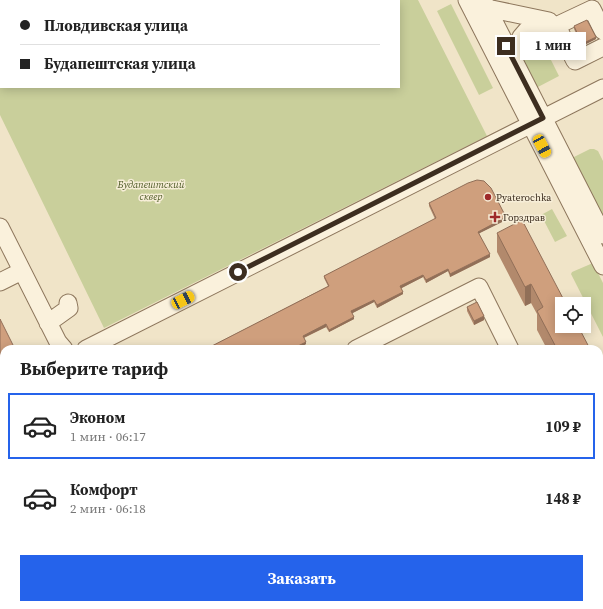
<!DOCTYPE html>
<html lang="ru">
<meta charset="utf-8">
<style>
body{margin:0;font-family:"Source Serif 4",serif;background:#f2f2f2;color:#222;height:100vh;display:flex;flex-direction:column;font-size:15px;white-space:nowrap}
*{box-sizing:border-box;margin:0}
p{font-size:13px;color:#767676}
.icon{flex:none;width:22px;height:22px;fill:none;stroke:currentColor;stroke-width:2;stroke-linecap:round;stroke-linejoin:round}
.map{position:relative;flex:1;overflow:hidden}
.drawer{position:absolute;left:0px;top:345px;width:603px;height:264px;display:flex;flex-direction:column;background:#fff;border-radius:12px 12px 0 0;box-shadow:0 2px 10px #0003}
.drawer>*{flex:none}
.hud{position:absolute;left:0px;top:0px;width:400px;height:88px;box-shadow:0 2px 10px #0003;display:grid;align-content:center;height:88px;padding:0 20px;background:#fff}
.controls{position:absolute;left:555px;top:297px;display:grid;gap:8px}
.controls a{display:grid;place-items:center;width:36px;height:36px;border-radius:0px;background:#fff;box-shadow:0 2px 10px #0003;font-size:20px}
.end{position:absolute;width:18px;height:18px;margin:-9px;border:5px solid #3d2e20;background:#fff;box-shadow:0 0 0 2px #fff}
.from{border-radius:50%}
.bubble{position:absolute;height:28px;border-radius:0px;background:#fff;box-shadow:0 2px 10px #0003;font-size:13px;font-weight:700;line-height:28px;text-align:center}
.car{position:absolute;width:12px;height:24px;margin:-12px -6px;border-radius:5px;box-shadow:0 0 3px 1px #0007;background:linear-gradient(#f5c518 24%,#345 0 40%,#f5c518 0 76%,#345 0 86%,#f5c518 0)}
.hud b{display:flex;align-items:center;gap:14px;height:38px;font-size:15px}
.hud b+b{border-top:1px solid #e0e0e0}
.hud i{width:10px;height:10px;background:#222}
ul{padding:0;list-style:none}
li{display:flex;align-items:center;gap:12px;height:66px;margin:0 8px 6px;padding:0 12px;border:2px solid transparent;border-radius:0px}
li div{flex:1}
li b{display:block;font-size:15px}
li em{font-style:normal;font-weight:700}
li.active{border-color:#2563eb}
li>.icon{width:36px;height:36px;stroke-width:1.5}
h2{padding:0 20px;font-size:18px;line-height:48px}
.button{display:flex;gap:8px;margin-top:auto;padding:8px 20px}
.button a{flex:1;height:46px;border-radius:0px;background:#2563eb;color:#fff;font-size:16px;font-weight:700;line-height:46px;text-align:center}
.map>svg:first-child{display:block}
.green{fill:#c9cf9b;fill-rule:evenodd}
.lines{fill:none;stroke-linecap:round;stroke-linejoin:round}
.minor-casing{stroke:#8d765c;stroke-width:19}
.minor{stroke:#faf1dc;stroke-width:17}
.wall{fill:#b2896c}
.shaded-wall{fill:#916f58}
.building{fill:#cf9f7d;stroke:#916f58}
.route{stroke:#3d2e20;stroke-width:5}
.poi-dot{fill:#9e2a2b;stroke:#f7eed8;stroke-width:1.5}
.labels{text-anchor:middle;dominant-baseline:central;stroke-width:3;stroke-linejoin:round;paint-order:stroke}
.park-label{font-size:10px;font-style:italic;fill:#4d5a26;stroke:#f7eed8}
.poi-label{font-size:10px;fill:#3d2e20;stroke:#f7eed8;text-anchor:start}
</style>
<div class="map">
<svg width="603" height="609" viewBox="0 0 603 609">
<rect width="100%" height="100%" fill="#f0e4c8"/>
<path class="green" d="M 0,0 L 418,0 L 487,136 L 104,328 L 0,115 ZM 1,1 L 399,1 L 399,87 L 1,87 Z
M 451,4 L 493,88 L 479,95 L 437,11 Z
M 537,32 L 559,76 L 536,88 L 522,57 L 522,46 Z
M 590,149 L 594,149 L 598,151 L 603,161 L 603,219 L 572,158 Z
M 552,209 L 567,236 L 555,242 L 541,215 Z
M 593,263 L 603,283 L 603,337 L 571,274 L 572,272 Z"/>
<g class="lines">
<g class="minor-casing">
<path id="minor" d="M 467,0 L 603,266
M 483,0 L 603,235
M 487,8 L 549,21
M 558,25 L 561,34 L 575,61 L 603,47
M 513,58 L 521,37 L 527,30 L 538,25 L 558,25 L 592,9 L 603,31
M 0,227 L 58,342 L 64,349
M 0,282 L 22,271
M 48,323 L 69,308 L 68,303
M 86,349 L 603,88
M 356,349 L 479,287 L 510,349
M 599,386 L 603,384
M 0,508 L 4,505
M 0,533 L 4,541
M 36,605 L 38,609
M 431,605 L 433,609
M 540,605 L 542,609
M 258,609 L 260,605"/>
</g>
<use href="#minor" class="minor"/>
</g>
<path class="wall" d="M 574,26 L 596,39 L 582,46 L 574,29 Z
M 429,203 L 506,220 L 479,233 L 490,257 L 450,277 L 448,271 L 426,283 L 423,277 L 401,288 L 403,294 L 377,308 L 374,302 L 352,313 L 354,319 L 329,332 L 326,327 L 304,338 L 306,344 L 297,349 L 206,349 L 328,286 L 324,278 L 324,276 L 435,219 L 429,206 Z
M 497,233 L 590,349 L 547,349 L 537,330 L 537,314 L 531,303 L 525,306 L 497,252 Z
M 467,307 L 484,320 L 474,325 L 467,311 Z
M 63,605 L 100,605 L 102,609 L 65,609 Z
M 363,605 L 420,605 L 422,609 L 365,609 Z
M 571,605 L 599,605 L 603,609 L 573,609 Z"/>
<path class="shaded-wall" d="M 596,37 L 596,39 L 582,46 L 582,44 Z
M 506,217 L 506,220 L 478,234 L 478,232 Z
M 490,254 L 490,257 L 450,277 L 450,274 Z
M 448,269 L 448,271 L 426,283 L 426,280 Z
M 423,275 L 423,277 L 400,289 L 400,286 Z
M 531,284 L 531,303 L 525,306 L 525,287 Z
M 403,292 L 403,294 L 377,308 L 377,305 Z
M 374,300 L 374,302 L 351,314 L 351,311 Z
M 484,316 L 484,320 L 474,325 L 474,321 Z
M 354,317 L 354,319 L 329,332 L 329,330 Z
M 326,324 L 326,327 L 303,338 L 303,336 Z
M 306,342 L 306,344 L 297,349 L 292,349 Z
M 4,375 L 4,391 L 0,393 L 0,377 Z
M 3,398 L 3,414 L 0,416 L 0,400 Z
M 308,605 L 322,605 L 314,609 L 305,609 L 305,607 Z"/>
<path class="building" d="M 587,20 L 596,37 L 582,44 L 574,26 Z
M 477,180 L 484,181 L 491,188 L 506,217 L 478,232 L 490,254 L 450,274 L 448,269 L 426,280 L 423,275 L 400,286 L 403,292 L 377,305 L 374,300 L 351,311 L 354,317 L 329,330 L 326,324 L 303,336 L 306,342 L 292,349 L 206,349 L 329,286 L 324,276 L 436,218 L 429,203 L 468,183 Z
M 522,220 L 566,304 L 562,304 L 562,326 L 578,326 L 590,349 L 557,349 L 537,311 L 543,307 L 531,284 L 525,287 L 497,233 Z
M 477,302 L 484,316 L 474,321 L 467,307 Z
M 0,319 L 15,349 L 4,349 L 4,375 L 0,377 Z
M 0,392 L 3,398 L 0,400 Z
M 599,596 L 603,604 L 603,609 L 581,609 L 579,605 L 599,605 Z
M 72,605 L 100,605 L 102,609 L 74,609 Z
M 278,605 L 308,605 L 305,607 L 306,609 L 271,609 Z
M 366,605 L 420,605 L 422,609 L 368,609 Z"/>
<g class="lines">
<path class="route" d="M 238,272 L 543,118 L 506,46"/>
</g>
<g class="poi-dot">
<circle cx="488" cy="197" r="4"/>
<path d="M493 211h4v4h4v4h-4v4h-4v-4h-4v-4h4z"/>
</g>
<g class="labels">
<g class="park-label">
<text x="151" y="184">Будапештский<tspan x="151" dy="12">сквер</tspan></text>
</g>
<g class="poi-label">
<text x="496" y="197">Pyaterochka</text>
<text x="503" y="217">Горздрав</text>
</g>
</g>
</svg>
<div class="controls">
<a><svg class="icon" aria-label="locate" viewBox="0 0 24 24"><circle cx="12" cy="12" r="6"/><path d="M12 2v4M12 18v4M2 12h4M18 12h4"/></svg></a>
</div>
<i class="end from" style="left:238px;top:272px"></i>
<i class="end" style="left:506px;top:46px"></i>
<div class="bubble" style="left:520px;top:32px;width:66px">1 мин</div>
<i class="car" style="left:542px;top:146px;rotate:152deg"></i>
<i class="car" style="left:183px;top:300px;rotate:63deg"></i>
<div class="hud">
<b><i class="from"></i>Пловдивская улица</b>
<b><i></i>Будапештская улица</b>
</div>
<section class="drawer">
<h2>Выберите тариф</h2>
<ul>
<li class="active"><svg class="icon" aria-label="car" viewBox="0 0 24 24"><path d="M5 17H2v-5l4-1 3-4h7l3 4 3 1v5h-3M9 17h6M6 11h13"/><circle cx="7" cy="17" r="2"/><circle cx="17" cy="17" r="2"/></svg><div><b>Эконом</b><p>1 мин · 06:17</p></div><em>109 ₽</em></li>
<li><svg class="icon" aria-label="car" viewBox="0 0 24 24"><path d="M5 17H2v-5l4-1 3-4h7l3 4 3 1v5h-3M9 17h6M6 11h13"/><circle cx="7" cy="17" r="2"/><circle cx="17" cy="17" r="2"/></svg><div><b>Комфорт</b><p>2 мин · 06:18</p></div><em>148 ₽</em></li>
</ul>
<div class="button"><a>Заказать</a></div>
</section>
</div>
